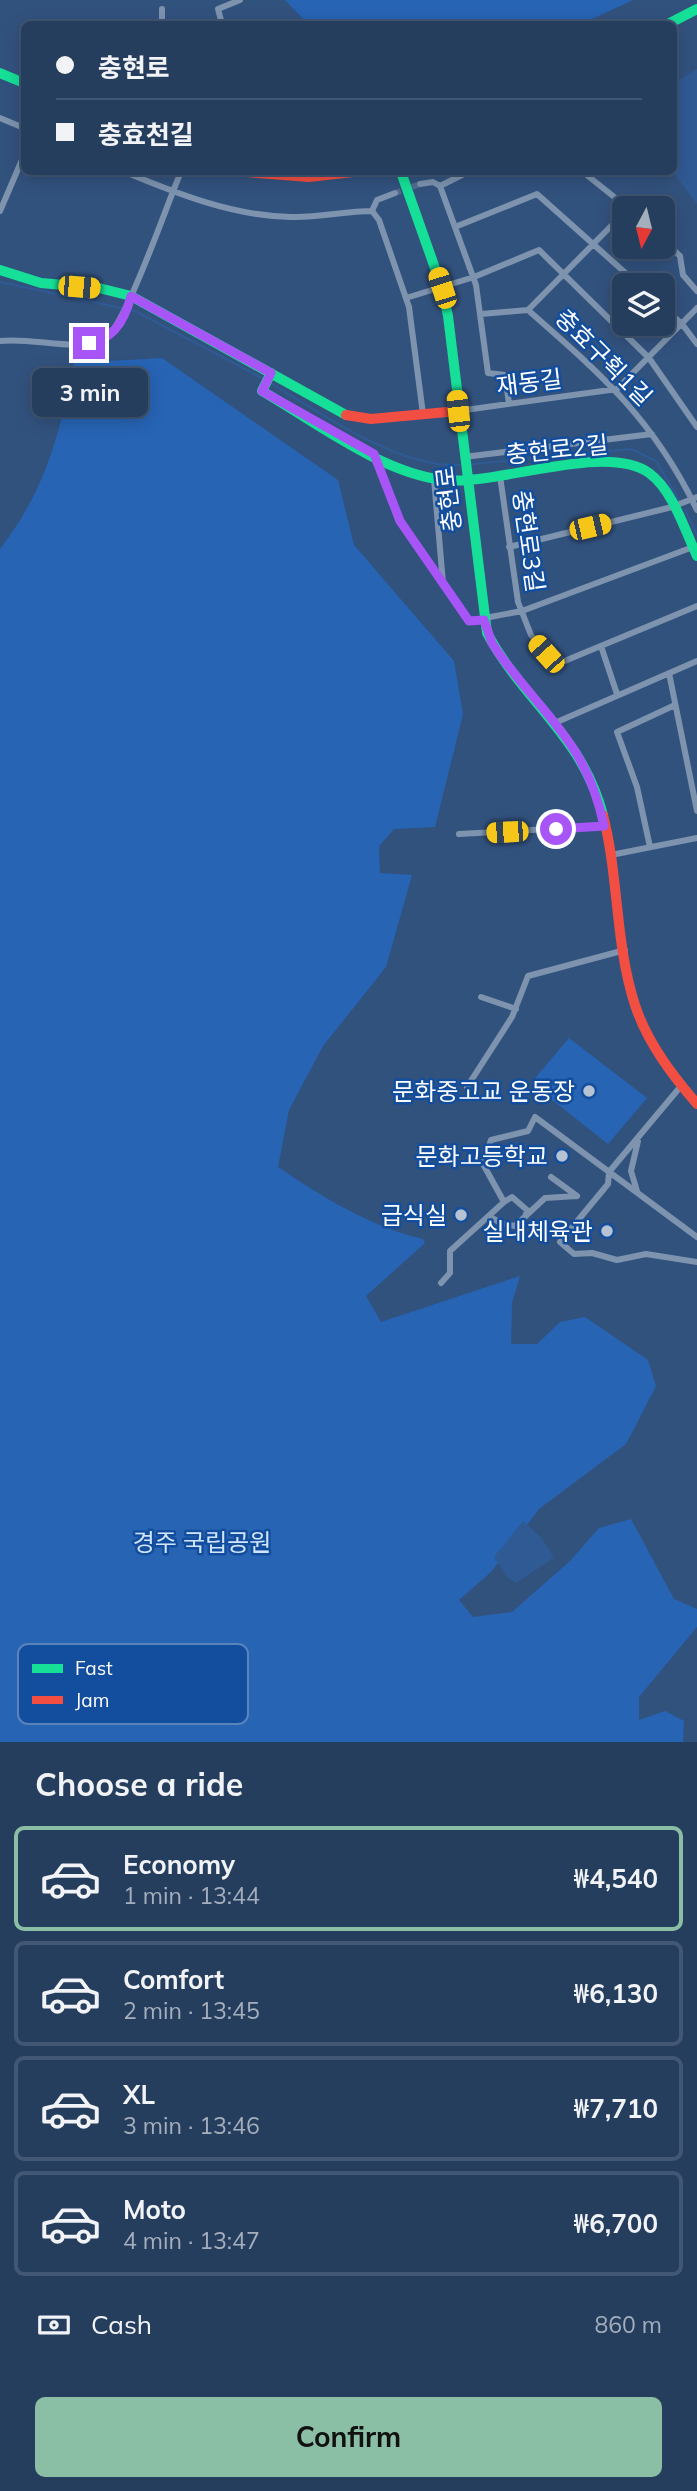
<!DOCTYPE html>
<meta charset="utf-8">
<style>
body{margin:0;font-family:Mulish,"Noto Sans KR",sans-serif;background:#2e4564;color:#f1f3f6;height:100vh;display:flex;flex-direction:column;font-size:26px;white-space:nowrap}
*{box-sizing:border-box;margin:0}
p{font-size:23px;color:#a4aebc}
.icon{flex:none;width:38px;height:38px;fill:none;stroke:currentColor;stroke-width:2;stroke-linecap:round;stroke-linejoin:round}
.map{position:relative;height:1742px;overflow:hidden}
.panel{display:flex;flex-direction:column;background:#263e5e;flex:1}
.panel>*{flex:none}
.banner{position:absolute;left:21px;top:21px;width:656px;height:154px;border-radius:10px;box-shadow:0 4px 18px #0003,0 0 0 2px #425773;display:grid;align-content:center;height:154px;padding:0 35px;background:#263e5e}
.needle{width:46px;rotate:187deg}
.controls{position:absolute;left:612px;top:196px;display:grid;gap:14px}
.controls a{display:grid;place-items:center;width:63px;height:63px;border-radius:10px;background:#263e5e;box-shadow:0 4px 18px #0003,0 0 0 2px #425773;font-size:35px}
.end{position:absolute;width:32px;height:32px;margin:-16px;border:9px solid #a855f7;background:#fff;box-shadow:0 0 0 4px #fff}
.from{border-radius:50%}
.bubble{position:absolute;height:49px;border-radius:10px;background:#263e5e;box-shadow:0 4px 18px #0003,0 0 0 2px #425773;font-size:23px;font-weight:700;line-height:49px;text-align:center}
.car{position:absolute;width:21px;height:42px;margin:-21px -10px;border-radius:9px;box-shadow:0 0 5px 2px #0007;background:linear-gradient(#f5c518 24%,#345 0 40%,#f5c518 0 76%,#345 0 86%,#f5c518 0)}
.banner b{display:flex;align-items:center;gap:24px;height:66px;font-size:26px}
.banner b+b{border-top:2px solid #425773}
.banner i{width:18px;height:18px;background:#f1f3f6}
ul{padding:0;list-style:none}
li{display:flex;align-items:center;gap:21px;height:105px;margin:0 14px 10px;padding:0 21px;border:4px solid #425773;border-radius:10px}
li div{flex:1}
li b{display:block;font-size:26px}
li em{font-style:normal;font-weight:700}
li.selected{border-color:#8abfa5}
li>.icon{width:63px;height:63px;stroke-width:1.5}
h2{padding:0 35px;font-size:32px;line-height:84px}
.pay{display:flex;align-items:center;gap:18px;height:77px;padding:0 35px;font-size:26px}
.pay p{margin-inline-start:auto}
.cta{display:flex;gap:14px;margin-top:auto;padding:14px 35px}
.cta a{flex:1;height:80px;border-radius:10px;background:#8abfa5;color:#111;font-size:28px;font-weight:700;line-height:80px;text-align:center}
.map>svg:first-child{display:block}
.green{fill:#2764b4}
.water{fill:#305a94}
.lines{fill:none;stroke-linecap:round;stroke-linejoin:round}
.stream{stroke:#305a94;stroke-width:2}
.street-tunnel{stroke:#516c91;stroke-width:6;stroke-dasharray:6 3;stroke-linecap:butt}
.street{stroke:#7d93ae;stroke-width:6}
.fast{stroke:#16e098;stroke-width:10}
.jam{stroke:#f24e42;stroke-width:10}
.route{stroke:#a855f7;stroke-width:9}
.poi-dot{fill:#b7c2d2;stroke:#124e9d;stroke-width:2.5}
.labels{text-anchor:middle;dominant-baseline:central;stroke-width:5;stroke-linejoin:round;paint-order:stroke}
.street-label{font-size:24px;fill:#fff;stroke:#124e9d}
.poi-label{font-size:24px;fill:#fff;stroke:#124e9d;text-anchor:end}
.park-label{font-size:24px;fill:#d1e5fe;stroke:#124e9d}
.key{fill:#124e9d;stroke:#5983ba;stroke-width:2}
.key-label{font-size:19px;fill:#fff}
</style>
<div class="map">
<svg width="697" height="1742" viewBox="0 0 697 1742">
<rect width="100%" height="100%" fill="#32527e"/>
<path class="green" d="M 285,0 L 633,0 L 581,24 L 308,24 Z
M 162,358 L 338,480 L 354,545 L 454,661 L 463,714 L 435,827 L 394,829 L 379,846 L 380,873 L 412,875 L 386,967 L 323,1046 L 289,1110 L 278,1167 C 324,1198 369,1226 423,1239 L 425,1243 L 366,1296 L 381,1322 L 520,1276 L 512,1303 L 511,1344 L 537,1344 L 560,1322 L 585,1317 L 648,1360 L 656,1386 L 626,1444 L 539,1509 L 491,1572 L 459,1600 L 473,1617 L 512,1612 L 570,1561 L 599,1528 L 631,1519 L 674,1599 L 697,1609 L 697,1627 L 639,1697 L 639,1720 L 665,1711 L 684,1721 L 683,1742 L 0,1742 L 0,549 C 46,489 59,436 74,363 Z
M 569,1038 L 647,1098 L 608,1144 L 531,1083 Z"/>
<path class="water" d="M 697,69 L 697,204 L 673,172 L 674,83 Z
M 523,1521 L 542,1538 L 554,1558 L 516,1583 L 507,1577 L 494,1557 Z"/>
<g class="lines">
<path class="stream" d="M 0,282 L 135,311 L 262,378
M 272,384 C 322,414 399,468 459,465
M 472,464 L 631,449 L 656,461 L 679,500
M 685,510 L 697,535"/>
<path class="street-tunnel" d="M 395,193 L 420,184"/>
<path class="street" d="M 162,9 L 162,24
M 222,24 L 218,9 L 240,0
M 0,118 L 24,128
M 125,172 C 178,194 233,216 291,217 C 318,218 345,211 372,211
M 583,172 L 628,208
M 420,184 L 433,182 L 440,186 L 468,172
M 440,186 L 476,285 L 488,373 L 505,375 L 509,404
M 0,211 L 24,155
M 372,211 L 379,220 L 409,307 L 423,414
M 372,211 L 377,200 L 395,193
M 455,227 L 537,194 L 639,285
M 663,240 L 680,256 L 683,275 L 697,291
M 406,298 L 474,277 L 539,250 L 649,358 L 697,427
M 663,307 L 682,324 L 697,344
M 528,310 L 625,212
M 481,314 L 528,310 C 601,374 654,420 697,510
M 0,341 C 31,337 74,351 102,341 C 124,333 168,200 181,172
M 458,411 L 617,389 L 697,308
M 375,456 L 400,521 L 469,621 L 522,611 L 693,547
M 464,457 L 652,434
M 500,476 L 518,602 L 531,635 L 555,665 L 697,606
M 434,479 L 443,583
M 509,547 L 672,507 L 697,497
M 601,646 L 617,694
M 669,673 L 697,811
M 557,722 L 697,661
M 459,834 L 604,826
M 650,847 L 637,787 L 617,732 L 675,705
M 611,855 L 697,838
M 481,997 L 516,1009
M 681,1086 L 609,1172 L 608,1184 L 560,1242 L 574,1254 L 592,1253 L 617,1260 L 646,1254 L 697,1262
M 467,1087 L 512,1017 L 528,976 L 625,950
M 551,1177 L 577,1196
M 637,1191 L 631,1171 L 638,1141
M 504,1202 L 512,1197 L 527,1210 L 525,1217
M 490,1217 L 503,1224 L 515,1226 L 545,1198 L 577,1196
M 441,1283 L 450,1273 L 450,1251 L 504,1202 L 483,1164 L 491,1140 L 528,1131 L 535,1117 L 697,1237"/>
<path class="fast" d="M 668,24 L 697,9
M 0,73 L 24,83
M 401,172 L 442,288 L 448,316 L 487,633 C 524,702 582,735 603,815
M 0,270 L 41,283 L 99,288 L 131,296 L 346,415
M 271,373 L 262,391 C 314,421 383,474 444,480 C 498,486 605,442 649,473 C 673,490 685,531 697,556"/>
<path class="jam" d="M 246,172 L 309,177 L 353,172
M 346,415 L 371,419 L 458,411
M 603,815 C 619,877 615,944 635,1005 C 647,1042 672,1075 697,1104"/>
</g>
<g class="lines">
<path class="route" d="M 89,343 C 113,340 125,320 131,296 L 271,373 L 262,391 L 374,454 L 400,521 L 469,621 L 484,620 L 492,643 L 500,655 C 546,718 587,744 604,826 L 556,829"/>
</g>
<g class="poi-dot">
<circle cx="589" cy="1091" r="7"/>
<circle cx="562" cy="1156" r="7"/>
<circle cx="461" cy="1215" r="7"/>
<circle cx="607" cy="1231" r="7"/>
</g>
<g class="labels">
<g class="street-label">
<text transform="translate(604 357) rotate(45)">충효구획1길</text>
<text transform="translate(529 382) rotate(-7)">재동길</text>
<text transform="translate(557 449) rotate(-6)">충현로2길</text>
<text transform="translate(448 499) rotate(-97)">충현로</text>
<text transform="translate(529 541) rotate(82)">충현로3길</text>
</g>
<g class="poi-label">
<text x="575" y="1091">문화중고교 운동장</text>
<text x="548" y="1156">문화고등학교</text>
<text x="447" y="1215">급식실</text>
<text x="593" y="1231">실내체육관</text>
</g>
<g class="park-label">
<text x="202" y="1542">경주 국립공원</text>
</g>
</g>
<rect x="18" y="1644" width="230" height="80" rx="10" class="key"/>
<rect x="32" y="1664" width="31" height="9" fill="#16e098"/>
<rect x="32" y="1696" width="31" height="8" fill="#f24e42"/>
<g class="key-label">
<text x="75" y="1675">Fast</text>
<text x="75" y="1707">Jam</text>
</g>
</svg>
<div class="controls">
<a><svg class="needle" viewBox="-14 -14 28 28"><path d="M0-13l5 13h-10z" fill="#e53935"/><path d="M0 13l5-13h-10z" fill="#a4aebc"/></svg></a>
<a><svg class="icon" aria-label="layers" viewBox="0 0 24 24"><path d="M12 4l9 5-9 5-9-5zM3 14l9 5 9-5"/></svg></a>
</div>
<i class="end from" style="left:556px;top:829px"></i>
<i class="end" style="left:89px;top:343px"></i>
<div class="bubble" style="left:32px;top:368px;width:116px">3 min</div>
<i class="car" style="left:79px;top:287px;rotate:95deg"></i>
<i class="car" style="left:442px;top:288px;rotate:342deg"></i>
<i class="car" style="left:458px;top:411px;rotate:354deg"></i>
<i class="car" style="left:590px;top:527px;rotate:77deg"></i>
<i class="car" style="left:546px;top:654px;rotate:318deg"></i>
<i class="car" style="left:507px;top:832px;rotate:267deg"></i>
<div class="banner">
<b><i class="from"></i>충현로</b>
<b><i></i>충효천길</b>
</div>
</div>
<section class="panel">
<h2>Choose a ride</h2>
<ul>
<li class="selected"><svg class="icon" aria-label="car" viewBox="0 0 24 24"><path d="M5 17H2v-5l4-1 3-4h7l3 4 3 1v5h-3M9 17h6M6 11h13"/><circle cx="7" cy="17" r="2"/><circle cx="17" cy="17" r="2"/></svg><div><b>Economy</b><p>1 min · 13:44</p></div><em>₩4,540</em></li>
<li><svg class="icon" aria-label="car" viewBox="0 0 24 24"><path d="M5 17H2v-5l4-1 3-4h7l3 4 3 1v5h-3M9 17h6M6 11h13"/><circle cx="7" cy="17" r="2"/><circle cx="17" cy="17" r="2"/></svg><div><b>Comfort</b><p>2 min · 13:45</p></div><em>₩6,130</em></li>
<li><svg class="icon" aria-label="car" viewBox="0 0 24 24"><path d="M5 17H2v-5l4-1 3-4h7l3 4 3 1v5h-3M9 17h6M6 11h13"/><circle cx="7" cy="17" r="2"/><circle cx="17" cy="17" r="2"/></svg><div><b>XL</b><p>3 min · 13:46</p></div><em>₩7,710</em></li>
<li><svg class="icon" aria-label="car" viewBox="0 0 24 24"><path d="M5 17H2v-5l4-1 3-4h7l3 4 3 1v5h-3M9 17h6M6 11h13"/><circle cx="7" cy="17" r="2"/><circle cx="17" cy="17" r="2"/></svg><div><b>Moto</b><p>4 min · 13:47</p></div><em>₩6,700</em></li>
</ul>
<div class="pay"><svg class="icon" aria-label="cash" viewBox="0 0 24 24"><path d="M3 7h18v10H3z"/><circle cx="12" cy="12" r="2"/></svg>Cash<p>860 m</p></div>
<div class="cta"><a>Confirm</a></div>
</section>
